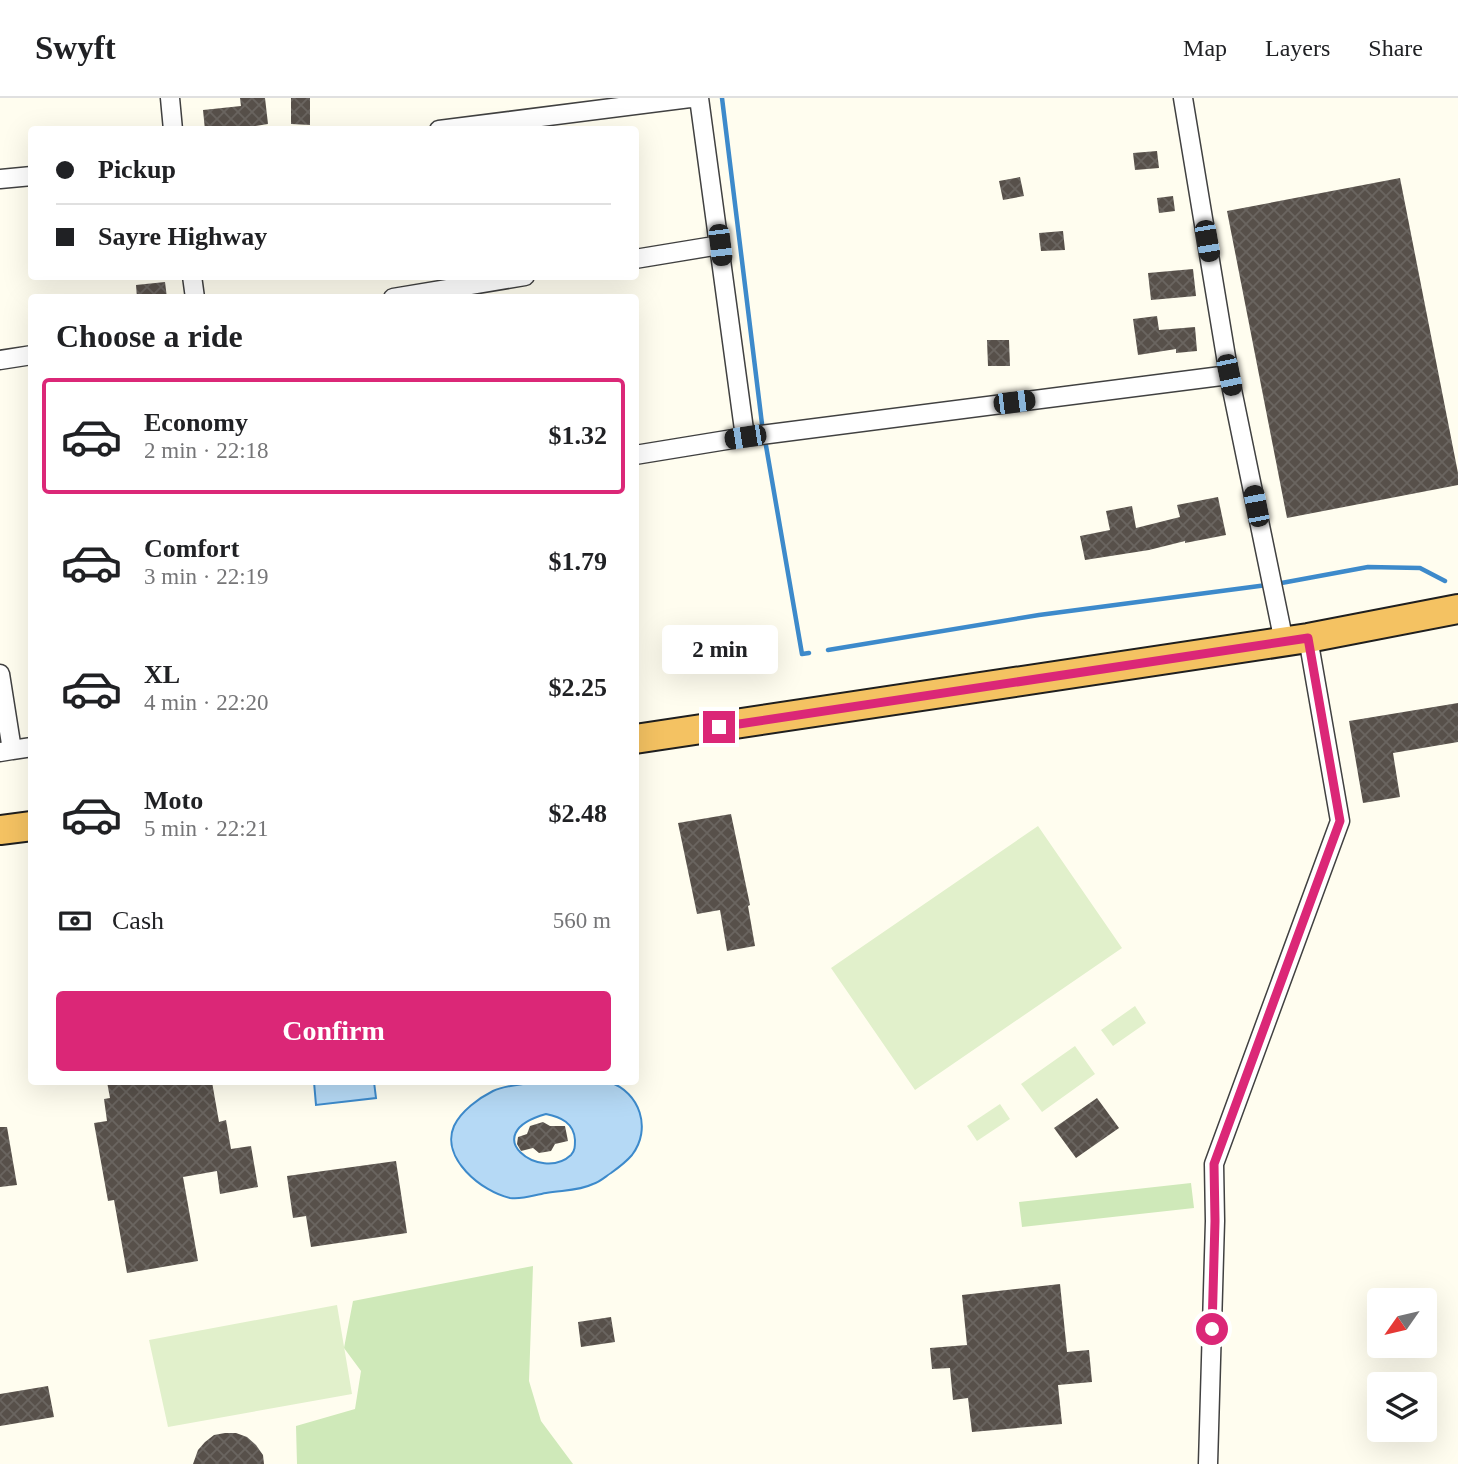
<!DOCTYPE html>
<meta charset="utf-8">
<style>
body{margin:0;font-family:"Times New Roman",serif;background:#f2f2f2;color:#202124;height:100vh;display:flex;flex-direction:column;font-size:26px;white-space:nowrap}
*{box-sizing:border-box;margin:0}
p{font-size:23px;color:#757577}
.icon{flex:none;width:38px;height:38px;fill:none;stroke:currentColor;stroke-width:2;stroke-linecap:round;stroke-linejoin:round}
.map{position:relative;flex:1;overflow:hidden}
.panel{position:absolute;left:28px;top:196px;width:611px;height:791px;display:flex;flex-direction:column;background:#fff;border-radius:7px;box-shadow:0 7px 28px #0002}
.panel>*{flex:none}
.banner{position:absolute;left:28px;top:28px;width:611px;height:154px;border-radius:7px;box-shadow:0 7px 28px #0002;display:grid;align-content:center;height:154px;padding:0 28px;background:#fff}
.needle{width:46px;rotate:236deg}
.buttons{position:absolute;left:1367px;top:1190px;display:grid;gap:14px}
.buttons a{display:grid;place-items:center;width:70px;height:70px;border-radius:7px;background:#fff;box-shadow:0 7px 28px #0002;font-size:35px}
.end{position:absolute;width:32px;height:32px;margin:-16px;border:9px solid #db2777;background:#fff;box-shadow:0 0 0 4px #fff}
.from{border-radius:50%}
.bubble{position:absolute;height:49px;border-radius:7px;background:#fff;box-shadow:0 7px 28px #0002;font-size:23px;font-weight:700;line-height:49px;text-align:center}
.car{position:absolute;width:21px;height:42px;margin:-21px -10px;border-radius:9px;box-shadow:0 0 5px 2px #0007;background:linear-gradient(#222 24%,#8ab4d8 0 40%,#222 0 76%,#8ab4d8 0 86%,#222 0)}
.banner b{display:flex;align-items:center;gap:24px;height:66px;font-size:26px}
.banner b+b{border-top:2px solid #e0e0e0}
.banner i{width:18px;height:18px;background:#202124}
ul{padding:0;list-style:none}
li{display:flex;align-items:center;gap:21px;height:116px;margin:0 14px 10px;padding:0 14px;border:4px solid transparent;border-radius:7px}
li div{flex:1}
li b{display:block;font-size:26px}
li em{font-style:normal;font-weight:700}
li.current{border-color:#db2777}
li>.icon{width:63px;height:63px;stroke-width:1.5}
h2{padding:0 28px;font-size:32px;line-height:84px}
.pay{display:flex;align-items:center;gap:18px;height:77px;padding:0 28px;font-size:26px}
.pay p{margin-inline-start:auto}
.cta{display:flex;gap:14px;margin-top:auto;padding:14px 28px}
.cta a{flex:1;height:80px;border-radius:7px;background:#db2777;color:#fff;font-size:28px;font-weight:700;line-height:80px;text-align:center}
header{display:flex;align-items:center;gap:42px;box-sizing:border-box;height:98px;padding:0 35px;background:#fff;border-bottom:2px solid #e0e0e0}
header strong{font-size:33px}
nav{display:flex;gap:38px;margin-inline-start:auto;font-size:24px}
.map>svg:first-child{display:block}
.park{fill:#cfe9b9}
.pitch{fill:#e1f0cb}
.water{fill:#b5d9f5;stroke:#3d8acb;stroke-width:2;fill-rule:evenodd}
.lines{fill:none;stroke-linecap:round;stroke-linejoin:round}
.stream{stroke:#3d8acb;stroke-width:4.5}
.building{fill:url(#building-cross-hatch)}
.minor-casing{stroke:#414141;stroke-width:21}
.trunk-casing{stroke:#1f1f1f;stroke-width:32}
.minor{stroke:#fff;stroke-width:18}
.trunk{stroke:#f4c262;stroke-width:28}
.route{stroke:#db2777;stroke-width:9}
</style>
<header>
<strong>Swyft</strong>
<nav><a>Map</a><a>Layers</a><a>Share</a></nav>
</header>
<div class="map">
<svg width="1458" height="1366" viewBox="0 0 1458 1366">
<defs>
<pattern id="building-cross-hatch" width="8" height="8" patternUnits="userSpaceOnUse" patternTransform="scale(1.75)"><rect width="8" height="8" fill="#57504a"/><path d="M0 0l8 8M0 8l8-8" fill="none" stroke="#6a6560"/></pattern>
</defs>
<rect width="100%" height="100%" fill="#fffdef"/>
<path class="park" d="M 1191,1085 L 1194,1110 L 1022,1129 L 1019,1104 Z
M 533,1168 L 529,1283 L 541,1323 L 573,1366 L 297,1366 L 296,1328 L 355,1311 L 361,1273 L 344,1250 L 353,1203 Z"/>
<path class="pitch" d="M 1038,728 L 1122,850 L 915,992 L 831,870 Z
M 1135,908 L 1146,925 L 1113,948 L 1101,932 Z
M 1075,948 L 1095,976 L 1042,1014 L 1021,986 Z
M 1000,1006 L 1010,1021 L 977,1043 L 967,1028 Z
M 337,1207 L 352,1296 L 168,1329 L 149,1242 Z"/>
<path class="water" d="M 314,984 L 374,984 L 376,1000 L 316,1007 Z
M 534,984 C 552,983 570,984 588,984 C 594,984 603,982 609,984 C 640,994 652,1031 632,1057 C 626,1064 618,1070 611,1075 C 606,1078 600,1084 593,1086 C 579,1093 562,1092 546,1095 C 534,1097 522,1102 510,1100 C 482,1094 440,1060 454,1028 C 461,1013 479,1000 493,993 C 505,987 521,987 534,984 ZM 546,1016 C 561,1019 574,1025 575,1042 C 575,1048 575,1053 571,1057 C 541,1085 475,1036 546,1016 Z"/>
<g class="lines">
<path class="stream" d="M 722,0 L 762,326
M 765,342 L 802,556 L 809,555
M 1276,486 L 1368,469 L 1420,470 L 1445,483
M 828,552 L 1039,517 L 1267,487"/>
</g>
<path class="building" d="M 240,0 L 265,0 L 268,26 L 232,32 L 205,32 L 203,12 L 241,8 Z
M 291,0 L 310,0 L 310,27 L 291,26 Z
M 1157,53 L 1159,70 L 1135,72 L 1133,55 Z
M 1020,79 L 1024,98 L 1003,102 L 999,83 Z
M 1400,80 L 1458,375 L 1458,387 L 1287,420 L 1227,113 Z
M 1173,98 L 1175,113 L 1159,115 L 1157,100 Z
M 1063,133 L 1065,152 L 1041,153 L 1039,135 Z
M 1193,171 L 1196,198 L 1151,202 L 1148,175 Z
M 165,184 L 167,200 L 137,200 L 136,187 Z
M 1157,218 L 1159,232 L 1195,229 L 1197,253 L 1176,255 L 1176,251 L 1138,257 L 1133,221 Z
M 987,242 L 1009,242 L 1010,268 L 988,268 Z
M 1218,399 L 1226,437 L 1185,445 L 1185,443 L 1149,452 L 1085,462 L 1080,438 L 1110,432 L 1106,413 L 1132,408 L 1136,430 L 1180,419 L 1177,407 Z
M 1458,605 L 1458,644 L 1393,655 L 1400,699 L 1363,705 L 1349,623 Z
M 731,716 L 750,807 L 748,808 L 755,848 L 727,853 L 720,812 L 697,816 L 678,725 Z
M 107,984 L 212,984 L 219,1024 L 226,1022 L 231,1051 L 251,1048 L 258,1089 L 220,1096 L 217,1073 L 183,1079 L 198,1163 L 127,1175 L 114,1102 L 108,1103 L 94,1025 L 107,1023 L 104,1001 L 110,1000 Z
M 1097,1000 L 1119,1030 L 1076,1060 L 1054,1030 Z
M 543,1024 L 550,1028 L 565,1028 L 568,1043 L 555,1046 L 551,1053 L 539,1055 L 533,1050 L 521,1053 L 517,1046 L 518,1039 L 527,1036 L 530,1028 Z
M 0,1029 L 7,1029 L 17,1087 L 0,1089 Z
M 396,1063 L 407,1135 L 311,1149 L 306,1118 L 293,1120 L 287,1078 Z
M 1060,1186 L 1067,1254 L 1089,1252 L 1092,1284 L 1058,1287 L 1062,1326 L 972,1334 L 968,1300 L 953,1302 L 950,1270 L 932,1271 L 930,1250 L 967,1247 L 962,1197 Z
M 611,1219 L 615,1244 L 581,1249 L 578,1224 Z
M 48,1288 L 54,1319 L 0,1328 L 0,1296 Z
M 225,1335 L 236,1335 L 247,1339 L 256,1347 L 263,1357 L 264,1366 L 193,1366 L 198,1352 L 205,1344 L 214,1337 Z"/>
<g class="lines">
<g class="minor-casing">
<path id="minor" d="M 170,0 L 173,32
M 699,0 L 745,339
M 1183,0 L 1229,277 L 1284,544
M 439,32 L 690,0
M 0,81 L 32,78
M 635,161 L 720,147
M 192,178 L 195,200
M 393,200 L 525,178
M 0,262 L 32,257
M 635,357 L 745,339 L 1229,277
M 0,576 L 12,652 L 0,654
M 12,652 L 32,649
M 1208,1366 L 1215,1123 L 1214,1066 L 1340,723 L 1308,540"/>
</g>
<g class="trunk-casing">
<path id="trunk" d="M 635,641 L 1308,540 L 1458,511
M 0,732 L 32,728"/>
</g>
<use href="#minor" class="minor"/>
<use href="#trunk" class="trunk"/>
</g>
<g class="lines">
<path class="route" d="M 719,629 L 1308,540 L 1340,723 L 1214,1066 L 1215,1123 L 1212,1231"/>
</g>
</svg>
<div class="buttons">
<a><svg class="needle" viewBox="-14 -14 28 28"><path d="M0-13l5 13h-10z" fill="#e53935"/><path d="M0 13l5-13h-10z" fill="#757577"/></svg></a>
<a><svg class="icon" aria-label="layers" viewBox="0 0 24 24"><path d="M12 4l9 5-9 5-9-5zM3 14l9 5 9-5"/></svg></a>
</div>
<i class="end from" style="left:1212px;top:1231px"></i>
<i class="end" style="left:719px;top:629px"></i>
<div class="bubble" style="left:662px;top:527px;width:116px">2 min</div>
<i class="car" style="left:1207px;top:143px;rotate:170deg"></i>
<i class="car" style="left:720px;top:147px;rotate:173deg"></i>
<i class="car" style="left:1229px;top:277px;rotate:168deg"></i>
<i class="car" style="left:1014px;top:304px;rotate:83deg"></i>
<i class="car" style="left:745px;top:339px;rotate:261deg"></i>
<i class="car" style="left:1256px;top:408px;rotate:349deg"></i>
<div class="banner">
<b><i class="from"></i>Pickup</b>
<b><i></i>Sayre Highway</b>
</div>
<section class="panel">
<h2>Choose a ride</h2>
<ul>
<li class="current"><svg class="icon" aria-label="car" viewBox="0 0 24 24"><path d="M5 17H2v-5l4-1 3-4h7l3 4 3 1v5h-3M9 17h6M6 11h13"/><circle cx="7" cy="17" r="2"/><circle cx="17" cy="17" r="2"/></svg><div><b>Economy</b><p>2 min · 22:18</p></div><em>$1.32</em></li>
<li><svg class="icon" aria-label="car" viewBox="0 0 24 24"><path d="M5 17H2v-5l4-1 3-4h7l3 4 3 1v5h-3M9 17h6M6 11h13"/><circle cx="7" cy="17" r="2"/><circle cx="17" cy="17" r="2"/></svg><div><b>Comfort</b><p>3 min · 22:19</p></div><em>$1.79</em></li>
<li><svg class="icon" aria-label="car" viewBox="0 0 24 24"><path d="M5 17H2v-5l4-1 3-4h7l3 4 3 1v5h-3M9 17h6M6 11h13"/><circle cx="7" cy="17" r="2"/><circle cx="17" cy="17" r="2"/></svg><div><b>XL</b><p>4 min · 22:20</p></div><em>$2.25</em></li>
<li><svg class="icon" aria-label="car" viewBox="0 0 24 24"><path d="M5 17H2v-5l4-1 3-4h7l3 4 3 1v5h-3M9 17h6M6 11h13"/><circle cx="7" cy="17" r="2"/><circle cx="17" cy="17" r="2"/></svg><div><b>Moto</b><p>5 min · 22:21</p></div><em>$2.48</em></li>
</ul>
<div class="pay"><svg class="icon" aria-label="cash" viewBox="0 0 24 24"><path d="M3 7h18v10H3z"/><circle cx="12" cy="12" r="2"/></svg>Cash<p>560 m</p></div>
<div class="cta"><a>Confirm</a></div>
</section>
</div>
